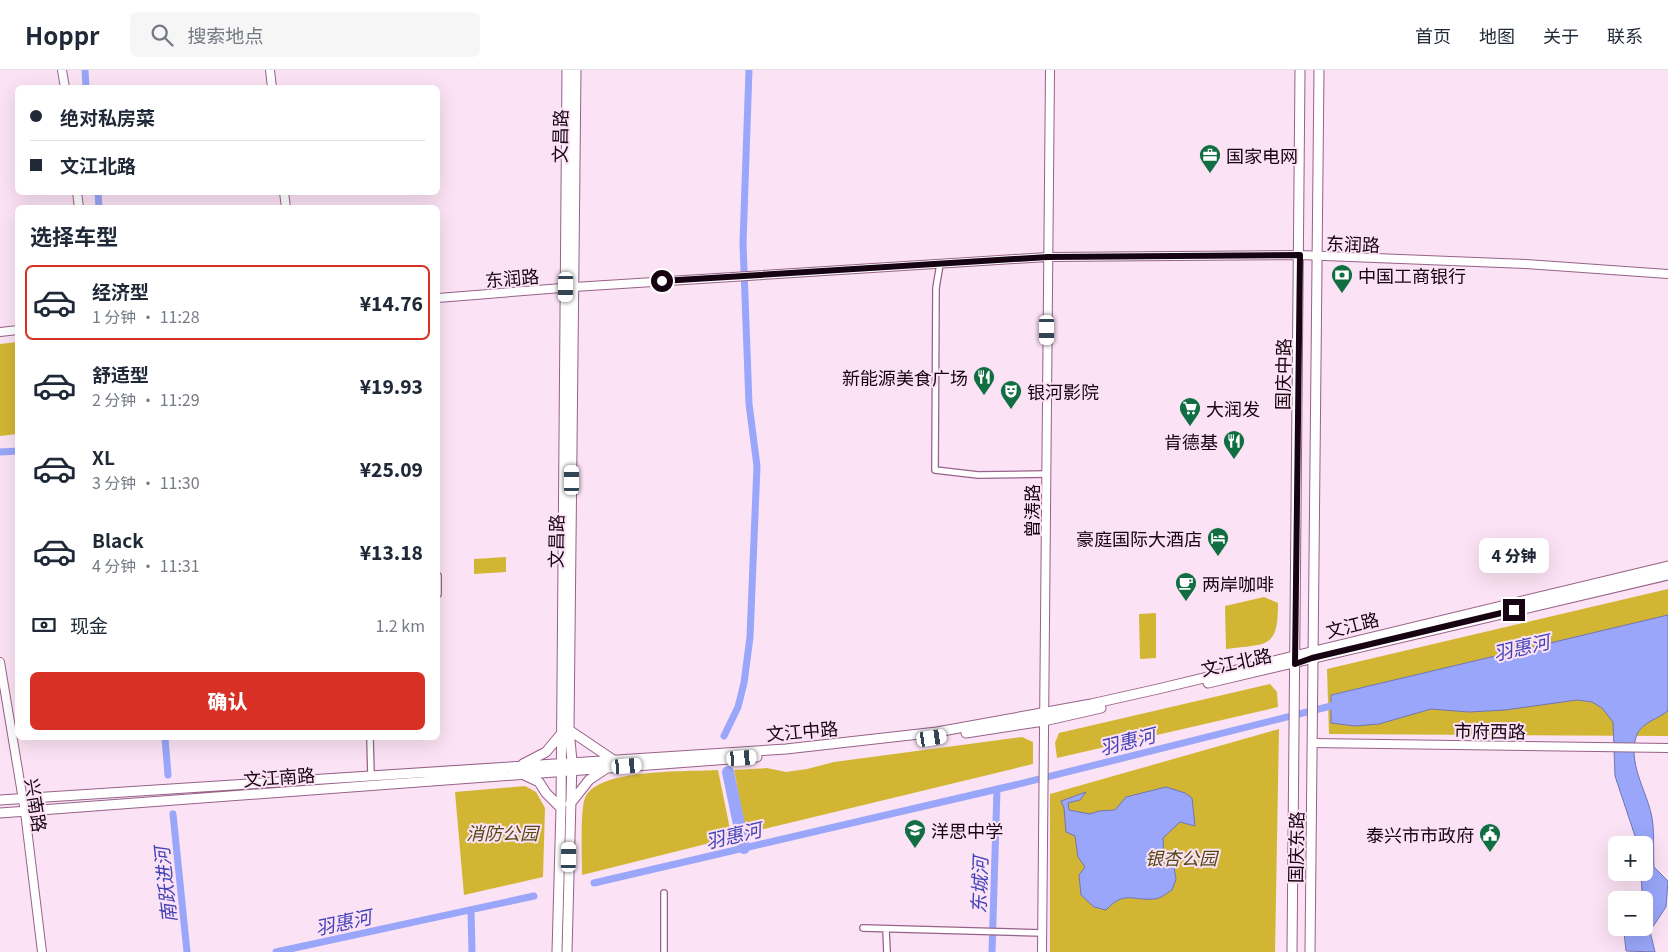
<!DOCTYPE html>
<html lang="zh">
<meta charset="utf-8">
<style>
body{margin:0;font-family:Georgia,"Noto Sans SC",serif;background:#f6f6f7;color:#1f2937;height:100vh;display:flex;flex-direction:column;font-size:19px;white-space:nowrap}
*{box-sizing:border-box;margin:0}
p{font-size:16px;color:#747a83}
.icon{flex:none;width:28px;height:28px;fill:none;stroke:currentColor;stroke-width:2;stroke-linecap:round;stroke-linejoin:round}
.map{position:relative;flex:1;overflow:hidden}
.sheet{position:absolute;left:15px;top:135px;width:425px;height:535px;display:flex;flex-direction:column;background:#fff;border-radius:8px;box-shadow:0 5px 20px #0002}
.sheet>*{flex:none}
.banner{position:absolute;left:15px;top:15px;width:425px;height:110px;border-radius:8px;box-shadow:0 5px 20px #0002;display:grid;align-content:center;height:110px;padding:0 15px;background:#fff}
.tools{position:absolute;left:1608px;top:766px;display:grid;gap:10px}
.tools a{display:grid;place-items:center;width:45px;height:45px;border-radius:8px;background:#fff;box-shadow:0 5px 20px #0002;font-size:25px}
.end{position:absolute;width:22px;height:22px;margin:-11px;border:6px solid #170413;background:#fff;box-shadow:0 0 0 2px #fff}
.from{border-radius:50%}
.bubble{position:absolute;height:35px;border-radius:8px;background:#fff;box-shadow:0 5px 20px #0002;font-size:16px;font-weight:800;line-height:35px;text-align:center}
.car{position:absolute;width:15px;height:30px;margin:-15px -8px;border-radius:6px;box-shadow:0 0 4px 1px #0007;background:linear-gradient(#fff 24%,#345 0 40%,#fff 0 76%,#345 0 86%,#fff 0)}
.banner b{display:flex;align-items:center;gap:18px;height:48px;font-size:19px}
.banner b+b{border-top:1px solid #e0e1e3}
.banner i{width:12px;height:12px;background:#1f2937}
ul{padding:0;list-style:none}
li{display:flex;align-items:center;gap:15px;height:75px;margin:0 10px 8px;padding:0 5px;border:2px solid transparent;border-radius:8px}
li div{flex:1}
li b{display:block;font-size:19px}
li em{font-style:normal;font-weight:800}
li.selected{border-color:#d93025}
li>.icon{width:45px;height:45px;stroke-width:1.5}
h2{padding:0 15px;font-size:22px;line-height:60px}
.pay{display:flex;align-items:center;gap:12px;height:55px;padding:0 15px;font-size:19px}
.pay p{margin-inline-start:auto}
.action{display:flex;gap:10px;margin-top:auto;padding:10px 15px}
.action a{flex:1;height:58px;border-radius:8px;background:#d93025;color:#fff;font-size:20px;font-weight:800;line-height:58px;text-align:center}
header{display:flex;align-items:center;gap:30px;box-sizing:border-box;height:70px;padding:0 25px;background:#fff;border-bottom:1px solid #e0e1e3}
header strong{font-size:24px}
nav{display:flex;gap:28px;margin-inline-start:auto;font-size:18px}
.search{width:350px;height:45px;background:#f6f6f7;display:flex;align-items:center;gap:12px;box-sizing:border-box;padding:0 18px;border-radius:8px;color:#747a83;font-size:19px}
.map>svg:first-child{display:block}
.green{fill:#d2b633}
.water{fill:#99a6f9;stroke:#7275b4}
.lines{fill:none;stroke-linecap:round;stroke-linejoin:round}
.canal{stroke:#99a6f9;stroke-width:7}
.river{stroke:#99a6f9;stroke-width:12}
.minor-casing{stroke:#976189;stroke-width:8}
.tertiary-casing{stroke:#976189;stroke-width:10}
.secondary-casing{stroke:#976189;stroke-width:11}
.minor{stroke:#fff;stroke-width:5.5}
.tertiary{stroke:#fff;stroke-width:8}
.secondary{stroke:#fff;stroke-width:9}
.route{stroke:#170413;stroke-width:6}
.labels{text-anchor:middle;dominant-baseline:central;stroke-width:4;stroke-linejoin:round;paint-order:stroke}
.street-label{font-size:18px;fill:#170413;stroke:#fbe2f4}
.poi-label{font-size:18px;fill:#170413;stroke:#fbe2f4;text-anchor:start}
.park-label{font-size:18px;font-style:italic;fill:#554914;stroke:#fbe2f4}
.water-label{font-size:19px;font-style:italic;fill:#4242b8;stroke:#fbe2f4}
</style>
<header>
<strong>Hoppr</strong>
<div class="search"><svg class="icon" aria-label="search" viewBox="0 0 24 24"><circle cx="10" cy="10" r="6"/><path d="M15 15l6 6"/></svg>搜索地点</div>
<nav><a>首页</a><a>地图</a><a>关于</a><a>联系</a></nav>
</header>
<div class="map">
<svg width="1668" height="882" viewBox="0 0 1668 882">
<rect width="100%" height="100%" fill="#fbe2f4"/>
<path class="green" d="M 17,272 L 17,364 L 0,366 L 0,274 Z
M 506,487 L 506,502 L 474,504 L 474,489 Z
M 1668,519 L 1668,666 L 1329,664 L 1327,599 Z
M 1264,527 L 1278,533 C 1278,580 1267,573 1226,579 L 1225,536 Z
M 1156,543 L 1156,588 L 1140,589 L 1139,544 Z
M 1270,614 L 1277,622 L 1278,637 L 1057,688 L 1055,673 L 1059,663 Z
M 1279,659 L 1275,882 L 1050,882 L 1050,724 Z
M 1022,667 L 1033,672 L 1033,694 L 748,763 L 746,762 L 734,700 L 767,698 L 786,702 L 807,699 L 834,692 Z
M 718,700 L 731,764 L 730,768 L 582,805 C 582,789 580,739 585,728 C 597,698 688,702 718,700 Z
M 525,716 L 536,722 L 545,738 L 543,807 L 464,825 L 455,722 Z"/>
<path class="water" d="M 1668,545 L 1668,641 C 1659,648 1642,653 1637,664 C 1627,691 1645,718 1651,743 C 1655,759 1653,780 1654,797 L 1668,811 L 1666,837 L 1650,861 L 1655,882 L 1626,881 L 1624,862 L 1627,858 L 1644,858 L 1641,803 L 1644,802 L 1644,775 L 1638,775 L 1615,706 L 1613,652 L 1602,638 L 1592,632 L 1577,630 L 1505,640 L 1469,642 L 1431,639 L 1379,654 L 1355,656 L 1331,653 L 1331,625 Z
M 1166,717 L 1185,723 L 1192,728 L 1195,756 L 1180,752 L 1163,768 L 1164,794 L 1174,797 L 1176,809 L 1172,820 C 1167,823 1160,829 1154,829 C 1131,831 1125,820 1106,840 L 1094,837 L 1081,825 L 1079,805 L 1085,797 L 1078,787 L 1075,766 L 1066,762 L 1064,738 L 1061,731 L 1086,722 L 1080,730 L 1068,733 L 1069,740 L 1090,744 L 1099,741 L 1115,740 L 1126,727 Z"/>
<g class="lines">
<path class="canal" d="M 85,0 L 86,18
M 98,122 L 99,138
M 0,382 L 18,381
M 724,666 L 738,637 L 744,613 L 750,567 L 757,396 L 749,334 L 743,173 L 749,0
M 165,668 L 168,705
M 173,744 L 187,882
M 594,813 L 1015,715 L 1339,634
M 471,840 L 472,882
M 276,882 L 534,826
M 992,882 L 997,719"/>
<path class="river" d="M 728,702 L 744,778"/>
<g class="minor-casing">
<path id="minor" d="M 940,194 L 936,218 L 935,400 L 978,405 L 1046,404
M 438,506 L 438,524
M 370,668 L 371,705
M 863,858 L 1042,863
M 886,860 L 887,882
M 664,882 L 664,823"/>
</g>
<g class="tertiary-casing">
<path id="tertiary" d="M 62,0 L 65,18
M 270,0 L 272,18
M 77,122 L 79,138
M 284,122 L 286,138
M 438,228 L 574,217 L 1047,187 L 1300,185 L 1526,194 L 1668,204
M 0,262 L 18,260
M 0,592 L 25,742 L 42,882
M 1312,673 L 1668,678
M 1042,882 L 1050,0"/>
</g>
<g class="secondary-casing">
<path id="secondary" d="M 1208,613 L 1668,505
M 569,660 L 612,689
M 966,663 L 1044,651 L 1101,638
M 523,694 L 546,682 L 561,664
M 524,705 L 539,712 L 546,723 L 561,738
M 0,730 L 786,679 L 937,662 L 1091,634 L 1158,619 L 1668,496
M 570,734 L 589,710 L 607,698
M 0,743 L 757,687
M 557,882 L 561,738 L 567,0
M 567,882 L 572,691 L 569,660 L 576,0
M 1292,882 L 1300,0
M 1310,882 L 1319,0"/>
</g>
<use href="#minor" class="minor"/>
<use href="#tertiary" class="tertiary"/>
<use href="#secondary" class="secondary"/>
</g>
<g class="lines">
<path class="route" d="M 662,211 L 1048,187 L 1300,185 L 1295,594 L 1312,588 L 1514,540"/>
</g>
<defs>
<g id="office-pin" transform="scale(1.125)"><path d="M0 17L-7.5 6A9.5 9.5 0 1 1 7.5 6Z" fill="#116e42" stroke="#fbe2f4"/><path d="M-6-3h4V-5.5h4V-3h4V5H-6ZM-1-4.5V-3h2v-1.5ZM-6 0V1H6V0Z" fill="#fff"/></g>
<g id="bank-pin" transform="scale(1.125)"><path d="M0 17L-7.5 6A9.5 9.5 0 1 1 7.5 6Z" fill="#116e42" stroke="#fbe2f4"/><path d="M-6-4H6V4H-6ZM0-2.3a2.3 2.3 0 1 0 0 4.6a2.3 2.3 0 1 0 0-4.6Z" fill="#fff"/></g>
<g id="restaurant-pin" transform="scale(1.125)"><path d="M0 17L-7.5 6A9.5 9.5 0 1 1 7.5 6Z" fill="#116e42" stroke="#fbe2f4"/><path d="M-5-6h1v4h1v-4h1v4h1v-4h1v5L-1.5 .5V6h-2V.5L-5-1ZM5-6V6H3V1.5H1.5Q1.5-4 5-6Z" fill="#fff"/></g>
<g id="theatre-pin" transform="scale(1.125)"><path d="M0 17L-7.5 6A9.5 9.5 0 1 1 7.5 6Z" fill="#116e42" stroke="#fbe2f4"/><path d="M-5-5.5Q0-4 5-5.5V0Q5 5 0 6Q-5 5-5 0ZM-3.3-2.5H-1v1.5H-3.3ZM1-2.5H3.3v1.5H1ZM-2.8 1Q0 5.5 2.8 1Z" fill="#fff"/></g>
<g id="supermarket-pin" transform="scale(1.125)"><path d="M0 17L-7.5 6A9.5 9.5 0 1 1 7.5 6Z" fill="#116e42" stroke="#fbe2f4"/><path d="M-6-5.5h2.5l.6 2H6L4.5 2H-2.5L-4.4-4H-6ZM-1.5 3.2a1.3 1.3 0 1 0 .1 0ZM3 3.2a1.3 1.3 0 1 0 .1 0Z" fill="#fff"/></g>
<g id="hotel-pin" transform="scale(1.125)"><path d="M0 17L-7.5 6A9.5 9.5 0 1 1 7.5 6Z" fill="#116e42" stroke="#fbe2f4"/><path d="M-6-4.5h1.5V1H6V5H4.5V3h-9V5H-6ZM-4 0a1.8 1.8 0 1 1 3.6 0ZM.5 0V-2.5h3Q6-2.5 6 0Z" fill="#fff"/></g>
<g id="cafe-pin" transform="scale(1.125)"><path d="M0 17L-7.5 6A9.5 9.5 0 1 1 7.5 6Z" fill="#116e42" stroke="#fbe2f4"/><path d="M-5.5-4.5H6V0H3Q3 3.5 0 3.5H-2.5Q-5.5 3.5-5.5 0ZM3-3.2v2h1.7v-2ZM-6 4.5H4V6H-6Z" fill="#fff"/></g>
<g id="school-pin" transform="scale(1.125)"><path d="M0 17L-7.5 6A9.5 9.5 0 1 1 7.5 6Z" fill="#116e42" stroke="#fbe2f4"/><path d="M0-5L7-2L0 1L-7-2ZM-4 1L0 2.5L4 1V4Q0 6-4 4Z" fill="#fff"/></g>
<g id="civic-pin" transform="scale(1.125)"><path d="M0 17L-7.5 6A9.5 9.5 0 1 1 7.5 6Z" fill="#116e42" stroke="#fbe2f4"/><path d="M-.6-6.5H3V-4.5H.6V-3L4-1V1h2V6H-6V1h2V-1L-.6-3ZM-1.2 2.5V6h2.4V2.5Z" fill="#fff"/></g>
</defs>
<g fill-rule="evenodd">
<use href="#office-pin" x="1210" y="85"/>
<use href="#bank-pin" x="1342" y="205"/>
<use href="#restaurant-pin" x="984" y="307"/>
<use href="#theatre-pin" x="1011" y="321"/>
<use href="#supermarket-pin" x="1190" y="338"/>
<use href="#restaurant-pin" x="1234" y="371"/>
<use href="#hotel-pin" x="1218" y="468"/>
<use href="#cafe-pin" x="1186" y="513"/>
<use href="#school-pin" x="915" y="760"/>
<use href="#civic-pin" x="1490" y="764"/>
</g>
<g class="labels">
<g class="street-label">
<text transform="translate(559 66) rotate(-89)">文昌路</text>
<text transform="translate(1353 173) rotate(2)">东润路</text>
<text transform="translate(512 207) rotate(-5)">东润路</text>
<text transform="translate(1282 304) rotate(-89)">国庆中路</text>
<text transform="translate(1031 441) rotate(-90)">曾涛路</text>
<text transform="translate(555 471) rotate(-89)">文昌路</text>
<text transform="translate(1352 554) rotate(-14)">文江路</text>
<text transform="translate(1236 591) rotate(-12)">文江北路</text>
<text transform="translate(802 660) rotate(-5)">文江中路</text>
<text transform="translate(1490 660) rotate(1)">市府西路</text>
<text transform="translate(279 706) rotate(-4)">文江南路</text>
<text transform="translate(37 735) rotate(81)">兴南路</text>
<text transform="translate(1295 777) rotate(-89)">国庆东路</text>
</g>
<g class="poi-label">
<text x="1226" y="85">国家电网</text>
<text x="1358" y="205">中国工商银行</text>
<text x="968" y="307" text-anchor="end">新能源美食广场</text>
<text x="1027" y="321">银河影院</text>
<text x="1206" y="338">大润发</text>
<text x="1218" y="371" text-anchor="end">肯德基</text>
<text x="1202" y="468" text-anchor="end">豪庭国际大酒店</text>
<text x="1202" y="513">两岸咖啡</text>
<text x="931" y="760">洋思中学</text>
<text x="1474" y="764" text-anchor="end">泰兴市市政府</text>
</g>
<g class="park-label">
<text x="502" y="762">消防公园</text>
<text x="1181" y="787">银杏公园</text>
</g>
<g class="water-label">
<text transform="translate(1521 576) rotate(-13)">羽惠河</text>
<text transform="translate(1127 670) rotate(-14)">羽惠河</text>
<text transform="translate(733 764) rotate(-13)">羽惠河</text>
<text transform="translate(164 815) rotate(-96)">南跃进河</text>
<text transform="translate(978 815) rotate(-88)">东城河</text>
<text transform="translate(343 851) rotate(-12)">羽惠河</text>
</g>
</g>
</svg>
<div class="tools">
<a>+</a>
<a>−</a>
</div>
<i class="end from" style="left:662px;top:211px"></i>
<i class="end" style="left:1514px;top:540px"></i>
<div class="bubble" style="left:1479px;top:468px;width:70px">4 分钟</div>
<i class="car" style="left:566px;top:217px;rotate:181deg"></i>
<i class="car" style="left:1047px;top:260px;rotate:180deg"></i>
<i class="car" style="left:572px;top:410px;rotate:0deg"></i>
<i class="car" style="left:932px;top:668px;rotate:81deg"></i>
<i class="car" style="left:742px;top:688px;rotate:86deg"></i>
<i class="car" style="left:627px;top:696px;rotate:86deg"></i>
<i class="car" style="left:569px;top:787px;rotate:1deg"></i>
<div class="banner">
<b><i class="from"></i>绝对私房菜</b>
<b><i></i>文江北路</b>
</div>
<section class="sheet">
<h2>选择车型</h2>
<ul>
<li class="selected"><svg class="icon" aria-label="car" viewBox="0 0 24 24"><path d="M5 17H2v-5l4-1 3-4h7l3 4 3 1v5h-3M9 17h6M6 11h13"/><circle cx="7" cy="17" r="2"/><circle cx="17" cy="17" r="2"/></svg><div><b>经济型</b><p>1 分钟 · 11:28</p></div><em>¥14.76</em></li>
<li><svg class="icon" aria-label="car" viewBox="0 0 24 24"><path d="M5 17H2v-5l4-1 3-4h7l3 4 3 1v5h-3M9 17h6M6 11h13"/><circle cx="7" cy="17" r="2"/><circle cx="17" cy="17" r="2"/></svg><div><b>舒适型</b><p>2 分钟 · 11:29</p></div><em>¥19.93</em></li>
<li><svg class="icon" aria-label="car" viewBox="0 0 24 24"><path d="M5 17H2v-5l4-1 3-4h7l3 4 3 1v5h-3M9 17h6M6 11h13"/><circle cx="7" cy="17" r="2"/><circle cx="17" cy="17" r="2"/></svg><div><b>XL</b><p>3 分钟 · 11:30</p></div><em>¥25.09</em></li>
<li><svg class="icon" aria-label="car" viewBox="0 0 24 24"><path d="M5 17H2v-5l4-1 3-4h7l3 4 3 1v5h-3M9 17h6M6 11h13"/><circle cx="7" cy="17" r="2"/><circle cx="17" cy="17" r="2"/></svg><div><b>Black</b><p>4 分钟 · 11:31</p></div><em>¥13.18</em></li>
</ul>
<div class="pay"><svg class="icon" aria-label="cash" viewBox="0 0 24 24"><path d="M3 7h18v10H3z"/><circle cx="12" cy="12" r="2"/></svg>现金<p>1.2 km</p></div>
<div class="action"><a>确认</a></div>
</section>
</div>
